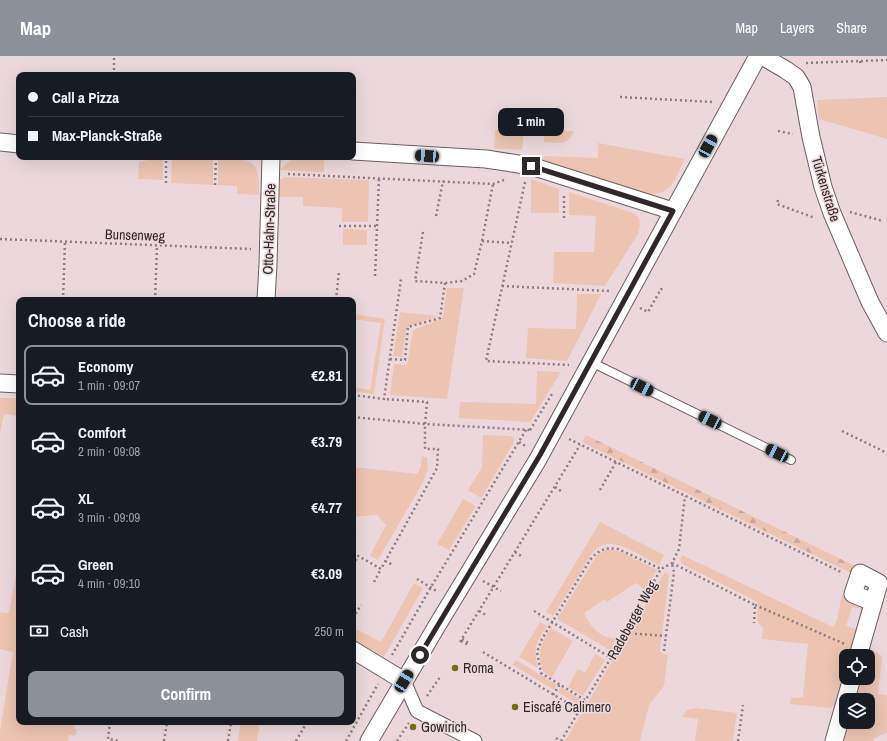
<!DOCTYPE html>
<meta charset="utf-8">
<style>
body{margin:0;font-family:"Archivo Narrow",sans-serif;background:#242831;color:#f1f3f6;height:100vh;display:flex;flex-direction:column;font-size:15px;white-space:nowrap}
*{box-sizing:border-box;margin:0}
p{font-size:13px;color:#9ea1a6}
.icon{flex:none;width:22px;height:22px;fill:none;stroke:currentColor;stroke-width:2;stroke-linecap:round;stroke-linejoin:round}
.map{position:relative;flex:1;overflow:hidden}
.panel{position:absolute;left:16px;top:241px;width:340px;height:428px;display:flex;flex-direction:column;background:#171b24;border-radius:8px;box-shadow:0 4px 16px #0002}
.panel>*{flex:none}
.banner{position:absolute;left:16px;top:16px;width:340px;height:88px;border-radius:8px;box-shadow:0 4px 16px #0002;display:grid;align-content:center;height:88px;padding:0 12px;background:#171b24}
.buttons{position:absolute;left:839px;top:593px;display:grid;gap:8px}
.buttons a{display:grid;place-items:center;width:36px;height:36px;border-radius:8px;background:#171b24;box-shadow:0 4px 16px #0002;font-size:20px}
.end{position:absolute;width:18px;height:18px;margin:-9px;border:5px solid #2f2729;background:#fff;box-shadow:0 0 0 2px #fff}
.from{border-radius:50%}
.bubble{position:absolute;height:28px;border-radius:8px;background:#171b24;box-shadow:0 4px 16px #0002;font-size:13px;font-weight:800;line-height:28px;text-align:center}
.car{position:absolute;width:12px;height:24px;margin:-12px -6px;border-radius:5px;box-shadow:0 0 3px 1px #0007;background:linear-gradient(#222 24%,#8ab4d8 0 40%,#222 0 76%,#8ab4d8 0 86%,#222 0)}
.banner b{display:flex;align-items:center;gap:14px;height:38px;font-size:15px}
.banner b+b{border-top:1px solid #363941}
.banner i{width:10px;height:10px;background:#f1f3f6}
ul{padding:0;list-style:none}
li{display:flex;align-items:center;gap:12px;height:60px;margin:0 8px 6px;padding:0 4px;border:2px solid transparent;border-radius:8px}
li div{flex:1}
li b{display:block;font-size:15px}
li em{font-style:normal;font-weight:800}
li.active{border-color:#8c9099}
li>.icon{width:36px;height:36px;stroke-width:1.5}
h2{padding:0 12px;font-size:18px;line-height:48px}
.pay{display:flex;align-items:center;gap:10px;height:44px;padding:0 12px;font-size:15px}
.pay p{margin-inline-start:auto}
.cta{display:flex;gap:8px;margin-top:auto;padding:8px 12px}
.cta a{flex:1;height:46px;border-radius:8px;background:#8c9099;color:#fff;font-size:16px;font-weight:800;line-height:46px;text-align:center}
header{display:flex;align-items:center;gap:24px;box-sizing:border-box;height:56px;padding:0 20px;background:#8c9099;color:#fff}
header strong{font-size:19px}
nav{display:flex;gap:22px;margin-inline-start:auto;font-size:14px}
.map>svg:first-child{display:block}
.green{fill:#ecc4b1}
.forest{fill:url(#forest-firs)}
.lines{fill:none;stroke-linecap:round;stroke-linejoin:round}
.service-casing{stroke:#6d5d60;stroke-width:10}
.pedestrian-casing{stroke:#6d5d60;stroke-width:15}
.minor-casing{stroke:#6d5d60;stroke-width:19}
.path{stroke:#8a7c7f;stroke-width:2.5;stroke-dasharray:2 3;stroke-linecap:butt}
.service{stroke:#fff;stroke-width:8}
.pedestrian{stroke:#fff;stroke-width:13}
.minor{stroke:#fff;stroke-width:17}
.route{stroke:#2f2729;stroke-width:5}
.poi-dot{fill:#707013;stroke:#ecd8dc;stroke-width:1.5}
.labels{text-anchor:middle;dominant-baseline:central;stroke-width:3;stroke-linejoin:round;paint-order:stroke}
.street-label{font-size:14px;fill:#2f2729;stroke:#ecd8dc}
.poi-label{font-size:14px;fill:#2f2729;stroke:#ecd8dc;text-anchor:start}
</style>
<header>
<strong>Map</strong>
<nav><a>Map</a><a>Layers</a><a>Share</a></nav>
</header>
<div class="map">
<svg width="887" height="685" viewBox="0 0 887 685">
<defs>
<pattern id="forest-firs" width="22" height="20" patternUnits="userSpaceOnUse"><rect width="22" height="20" fill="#ecc4b1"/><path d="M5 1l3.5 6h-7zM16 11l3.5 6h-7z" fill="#cba898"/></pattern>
</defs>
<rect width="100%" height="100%" fill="#ecd8dc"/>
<path class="green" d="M 887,41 L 887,83 L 819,63 L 817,44 Z
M 495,74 L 524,75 L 522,94 L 494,92 Z
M 544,75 L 574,75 C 567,91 559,87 544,86 Z
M 598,87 L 685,103 C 675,122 672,141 645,138 L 542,104 L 545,100 L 598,102 Z
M 300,101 L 324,102 L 324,116 L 280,114 C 286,108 290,103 300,101 Z
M 148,104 L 163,104 L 163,124 L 138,123 L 139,106 Z
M 172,104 L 213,104 L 213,129 L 171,127 Z
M 218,104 C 251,103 260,101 259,139 L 237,138 L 237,130 L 218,129 Z
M 284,121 L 369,124 L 368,166 L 342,166 L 342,152 L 303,150 L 303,141 L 279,141 L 280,124 Z
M 531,123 L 559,133 L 559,157 L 531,157 Z
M 569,136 L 633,157 L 639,162 L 640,170 L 638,178 L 605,230 L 553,227 L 554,196 L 594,196 L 596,160 L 569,159 Z
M 343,173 L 367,174 L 367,189 L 343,189 Z
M 447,232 L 464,232 L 447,343 L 390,339 L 394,308 L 407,309 L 413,274 L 443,262 Z
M 577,238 L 601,238 L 567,305 L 526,302 L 528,272 L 576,273 Z
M 400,256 L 438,260 L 407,271 L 402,301 L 393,300 Z
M 353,258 L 385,263 L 374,338 L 353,335 L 353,331 L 370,334 L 381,267 L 353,263 Z
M 537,315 L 561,316 L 530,366 L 459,362 L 460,346 L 536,348 Z
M 0,342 L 19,342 L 19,360 L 4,358 L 0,378 Z
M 483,379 L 510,380 L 514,382 L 513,388 L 481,442 L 468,434 L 482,411 Z
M 422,400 L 427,402 L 428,414 L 423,426 L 378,504 L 370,500 L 386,469 L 377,459 L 353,461 L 353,411 L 417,418 L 421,410 Z
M 463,443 L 476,450 L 449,494 L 437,488 Z
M 600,466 L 664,499 L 659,509 C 646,503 621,486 607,488 C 601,489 597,492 593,496 L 553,560 L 546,556 Z
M 607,493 L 619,495 L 657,514 L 645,534 L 636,527 L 607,546 L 605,543 L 584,557 C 591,572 599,581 616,583 L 610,594 L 557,563 L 597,499 Z
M 682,499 L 833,571 L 837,564 L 842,539 L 861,547 L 863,553 L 852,551 L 846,570 L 858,573 L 851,600 L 846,600 L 846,618 L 839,646 L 830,652 L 790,648 L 791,642 L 803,641 L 808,588 L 762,583 L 763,572 L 757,565 L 758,548 L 754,544 L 682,508 L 680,504 Z
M 19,501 L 19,666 L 75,666 L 74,673 L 77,673 L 75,680 L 69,679 L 68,685 L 0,685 L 0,675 L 13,596 L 0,593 L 0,556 L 9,557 Z
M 665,516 L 669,519 L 660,596 L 668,599 L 664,630 L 649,649 L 640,685 L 565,685 Z
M 414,527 L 423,532 L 384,601 L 353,583 L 353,579 L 356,573 L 381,586 Z
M 540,566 L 547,570 C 536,587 533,592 538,612 L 519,601 Z
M 551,572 L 573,585 L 552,621 L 543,615 C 537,596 540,589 551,572 Z
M 871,592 L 882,601 L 878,638 L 887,639 L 887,677 L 874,682 L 873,685 L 844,685 L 850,666 L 868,666 L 868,644 L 856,644 L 863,622 L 868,622 L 868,603 Z
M 595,598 L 605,604 L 583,640 L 568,631 L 578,613 L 585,617 Z
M 516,604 L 557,629 L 554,634 L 513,609 Z
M 561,631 L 581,644 L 578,648 L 558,636 Z
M 696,652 L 737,657 L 733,685 L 695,685 L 698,663 L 682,661 L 687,654 Z
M 241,666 L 260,666 L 257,685 L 238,685 Z"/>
<path class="forest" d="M 586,379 L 857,511 L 853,518 L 582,386 Z"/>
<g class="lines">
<g class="service-casing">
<path id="service" d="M 591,306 L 791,404"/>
</g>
<g class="pedestrian-casing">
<path id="pedestrian" d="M 404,625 L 417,655 L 475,685"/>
</g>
<g class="minor-casing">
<path id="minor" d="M 762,0 L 786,14 L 796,21 L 802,31 L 811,81 L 823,131 L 832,157 L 870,246 L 887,277
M 0,86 L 19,88
M 353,95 L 486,103 L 531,110 L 673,155
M 266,244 L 268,208 L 271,101
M 0,327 L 19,328
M 353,594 L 404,625
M 858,600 L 879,527 L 860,517 L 853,538 L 873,546
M 369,685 L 438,568 L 537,405 L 758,0
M 834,685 L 852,622"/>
</g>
<path class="path" d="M 860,5 L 861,9
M 806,7 L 887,4
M 114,19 L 114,0
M 620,41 L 713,46
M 778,75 L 793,78
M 288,118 L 493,128 L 504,124
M 525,126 L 486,305 L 569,309
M 166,127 L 166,101
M 215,129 L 216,101
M 778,144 L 777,148 L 815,162
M 850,156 L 883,165
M 436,160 L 443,125
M 564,162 L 564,139
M 339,170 L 376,170
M 423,176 L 415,225 L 445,227 L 462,225 L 474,218 L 482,185 L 493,128
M 0,183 L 251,193
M 482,185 L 512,187
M 375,220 L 379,122
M 502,230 L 610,235
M 63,244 L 65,186
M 155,244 L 157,190
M 336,244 L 339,216
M 640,252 L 648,256 L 661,233 L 665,235
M 390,303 L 405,304 L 408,271 L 440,262 L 445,227
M 353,339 L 384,343 L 401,223
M 353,361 L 425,368 L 531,374
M 530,374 L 552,338
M 842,375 L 887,397
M 569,383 L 843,517
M 519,386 L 527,391
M 555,431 L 561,435
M 600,434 L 616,406
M 353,474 L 356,476 L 353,482
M 515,496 L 521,500
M 353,497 L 381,513 L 437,412 L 438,393 L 425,393 L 425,368 L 427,346 L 384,343
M 385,505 L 393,509
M 672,507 L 755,549 L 754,567
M 353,509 L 358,500
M 417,523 L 438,536
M 483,525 L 501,535
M 374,526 L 381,513
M 755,549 L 845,588
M 479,555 L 486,559
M 534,555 L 611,602
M 353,562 L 361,549
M 625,577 L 666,580
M 462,583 L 469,587
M 461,585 L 468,589
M 460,586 L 580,389
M 664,595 L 674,516 L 672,508
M 483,596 L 579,654
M 392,599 L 431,531 L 526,374
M 553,639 L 560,628
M 427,640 L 440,621
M 585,644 L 541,617 L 537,596 L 542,583 L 590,504 C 598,494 606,491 618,493 L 661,513
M 110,666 L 108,683 L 120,685
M 556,682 L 560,685
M 164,685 L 167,666
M 228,685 L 231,666
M 296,685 L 307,666
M 346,685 L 378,628
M 397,685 L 409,667
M 561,685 L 611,602 L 661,513 L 672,507 L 679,493 L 685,440
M 738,685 L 743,649"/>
<use href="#service" class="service"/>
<use href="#pedestrian" class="pedestrian"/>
<use href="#minor" class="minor"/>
</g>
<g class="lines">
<path class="route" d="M 420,599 L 540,399 L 673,155 L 531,110"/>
</g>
<g class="poi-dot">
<circle cx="455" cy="612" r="4"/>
<circle cx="515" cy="651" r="4"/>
<circle cx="413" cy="671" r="4"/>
</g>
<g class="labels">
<g class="street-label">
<text transform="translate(826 133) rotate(73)">Türkenstraße</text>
<text transform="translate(269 173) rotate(-88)">Otto-Hahn-Straße</text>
<text transform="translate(135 179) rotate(2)">Bunsenweg</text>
<text transform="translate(632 564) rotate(-61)">Radeberger Weg</text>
</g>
<g class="poi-label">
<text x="463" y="612">Roma</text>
<text x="523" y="651">Eiscafé Calimero</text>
<text x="421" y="671">Gowirich</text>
</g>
</g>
</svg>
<div class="buttons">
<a><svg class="icon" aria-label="locate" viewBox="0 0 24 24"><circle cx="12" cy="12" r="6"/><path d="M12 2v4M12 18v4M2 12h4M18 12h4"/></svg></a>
<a><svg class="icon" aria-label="layers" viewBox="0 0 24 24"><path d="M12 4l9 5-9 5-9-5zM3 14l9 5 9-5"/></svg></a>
</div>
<i class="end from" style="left:420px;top:599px"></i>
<i class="end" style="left:531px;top:110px"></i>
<div class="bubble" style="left:498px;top:52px;width:66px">1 min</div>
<i class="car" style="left:708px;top:90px;rotate:29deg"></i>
<i class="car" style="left:427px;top:100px;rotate:274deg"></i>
<i class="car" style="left:642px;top:331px;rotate:116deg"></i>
<i class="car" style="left:710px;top:364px;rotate:296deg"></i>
<i class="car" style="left:777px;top:397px;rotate:296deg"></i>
<i class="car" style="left:404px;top:625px;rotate:31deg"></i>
<div class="banner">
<b><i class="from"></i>Call a Pizza</b>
<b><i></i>Max-Planck-Straße</b>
</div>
<section class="panel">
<h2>Choose a ride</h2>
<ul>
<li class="active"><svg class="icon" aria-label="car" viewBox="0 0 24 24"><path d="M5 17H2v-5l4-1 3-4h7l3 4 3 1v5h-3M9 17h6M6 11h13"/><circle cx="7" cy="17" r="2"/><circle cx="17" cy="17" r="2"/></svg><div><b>Economy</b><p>1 min · 09:07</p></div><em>€2.81</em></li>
<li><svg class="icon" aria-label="car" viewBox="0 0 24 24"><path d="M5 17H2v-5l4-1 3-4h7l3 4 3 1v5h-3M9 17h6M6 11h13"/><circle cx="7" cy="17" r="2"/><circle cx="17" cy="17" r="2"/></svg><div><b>Comfort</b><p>2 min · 09:08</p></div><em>€3.79</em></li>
<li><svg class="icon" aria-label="car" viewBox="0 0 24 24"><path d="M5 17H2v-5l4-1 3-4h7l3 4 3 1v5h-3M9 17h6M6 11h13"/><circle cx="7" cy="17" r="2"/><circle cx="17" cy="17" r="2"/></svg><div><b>XL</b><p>3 min · 09:09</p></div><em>€4.77</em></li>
<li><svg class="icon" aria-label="car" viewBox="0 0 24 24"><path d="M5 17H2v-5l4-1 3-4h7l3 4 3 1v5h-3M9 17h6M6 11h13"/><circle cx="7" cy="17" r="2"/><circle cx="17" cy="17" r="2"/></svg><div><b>Green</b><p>4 min · 09:10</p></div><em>€3.09</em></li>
</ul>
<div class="pay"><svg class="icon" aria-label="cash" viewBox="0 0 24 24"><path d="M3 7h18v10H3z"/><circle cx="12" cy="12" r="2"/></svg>Cash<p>250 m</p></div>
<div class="cta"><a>Confirm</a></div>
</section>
</div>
